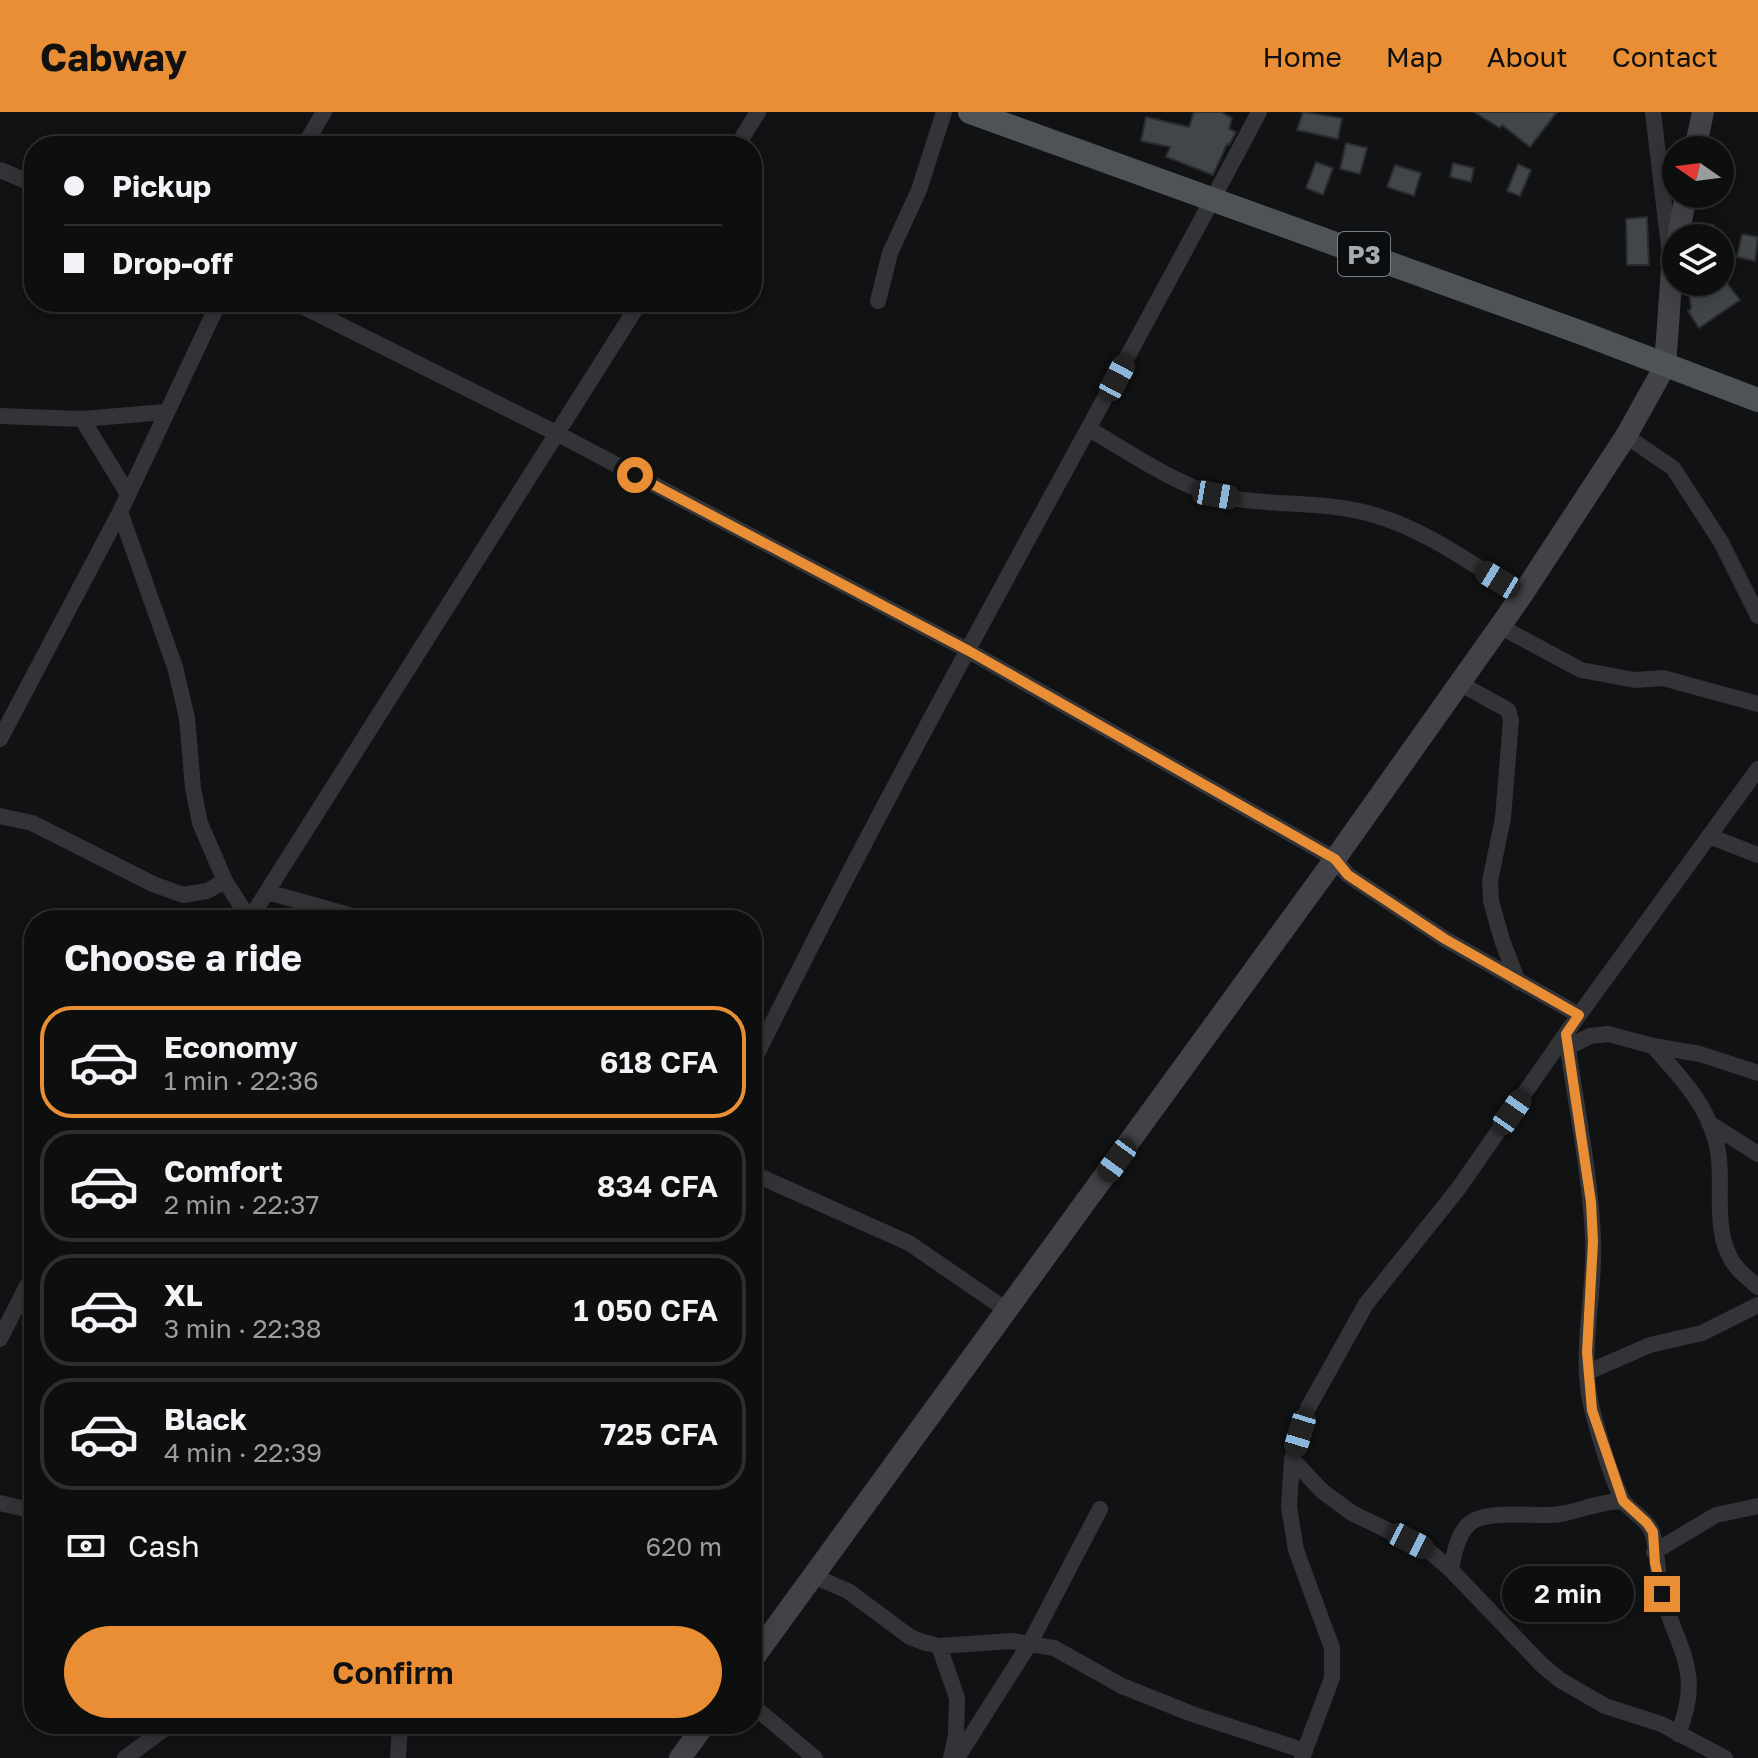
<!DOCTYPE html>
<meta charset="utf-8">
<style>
body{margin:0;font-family:"Golos Text",sans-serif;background:#161717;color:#f1f3f6;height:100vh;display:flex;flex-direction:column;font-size:30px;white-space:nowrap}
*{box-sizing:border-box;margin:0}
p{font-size:26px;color:#9a9c9e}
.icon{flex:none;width:44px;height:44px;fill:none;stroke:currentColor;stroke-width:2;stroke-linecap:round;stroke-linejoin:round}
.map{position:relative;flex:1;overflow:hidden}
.side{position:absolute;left:24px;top:798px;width:738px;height:824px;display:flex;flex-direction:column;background:#0d0e0e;border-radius:32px;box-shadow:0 4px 20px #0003,0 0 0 2px #2d2e2e}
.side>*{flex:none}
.top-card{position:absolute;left:24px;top:24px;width:738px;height:176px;border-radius:32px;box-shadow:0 4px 20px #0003,0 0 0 2px #2d2e2e;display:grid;align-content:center;height:176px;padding:0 40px;background:#0d0e0e}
.needle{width:52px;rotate:284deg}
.buttons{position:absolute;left:1662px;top:24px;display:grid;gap:16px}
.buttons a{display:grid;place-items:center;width:72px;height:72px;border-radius:50%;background:#0d0e0e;box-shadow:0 4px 20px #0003,0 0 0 2px #2d2e2e;font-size:40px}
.end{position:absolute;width:36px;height:36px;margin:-18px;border:10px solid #e98e34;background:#111;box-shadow:0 0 0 4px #111}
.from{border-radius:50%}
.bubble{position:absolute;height:56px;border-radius:28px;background:#0d0e0e;box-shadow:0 4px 20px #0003,0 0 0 2px #2d2e2e;font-size:26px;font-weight:600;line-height:56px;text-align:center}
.car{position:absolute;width:24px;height:48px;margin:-24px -12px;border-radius:10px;box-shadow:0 0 6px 2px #0007;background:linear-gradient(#222 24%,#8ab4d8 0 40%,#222 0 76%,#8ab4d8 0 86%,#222 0)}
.top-card b{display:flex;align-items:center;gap:28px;height:76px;font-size:30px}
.top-card b+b{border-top:2px solid #2d2e2e}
.top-card i{width:20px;height:20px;background:#f1f3f6}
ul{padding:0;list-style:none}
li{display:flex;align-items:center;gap:24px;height:112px;margin:0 16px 12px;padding:0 24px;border:4px solid #2d2e2e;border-radius:32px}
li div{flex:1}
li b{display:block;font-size:30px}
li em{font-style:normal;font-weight:600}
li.active{border-color:#e98e34}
li>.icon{width:72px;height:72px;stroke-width:1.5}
h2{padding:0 40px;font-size:36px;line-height:96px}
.pay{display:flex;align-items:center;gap:20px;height:88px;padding:0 40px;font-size:30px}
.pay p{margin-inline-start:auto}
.button{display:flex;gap:16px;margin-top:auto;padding:16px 40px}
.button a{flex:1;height:92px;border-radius:48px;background:#e98e34;color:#111;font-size:32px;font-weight:600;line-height:92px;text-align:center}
header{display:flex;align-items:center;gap:48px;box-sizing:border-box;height:112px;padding:0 40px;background:#e98e34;color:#111}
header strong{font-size:38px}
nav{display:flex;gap:44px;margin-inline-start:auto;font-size:28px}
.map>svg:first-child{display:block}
.building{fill:#424549;stroke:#2b2c2f;stroke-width:2}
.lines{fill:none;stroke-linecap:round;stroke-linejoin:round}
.street{stroke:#333438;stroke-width:16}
.secondary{stroke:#414348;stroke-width:22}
.primary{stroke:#4f5256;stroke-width:24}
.route{stroke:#e98e34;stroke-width:10}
.labels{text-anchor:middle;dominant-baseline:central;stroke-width:6;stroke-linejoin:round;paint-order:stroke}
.shield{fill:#0c0d0e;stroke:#767c82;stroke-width:2}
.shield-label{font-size:26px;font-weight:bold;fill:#a3abb3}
</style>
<header>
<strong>Cabway</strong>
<nav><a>Home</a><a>Map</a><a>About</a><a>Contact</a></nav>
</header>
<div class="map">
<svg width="1758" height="1646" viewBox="0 0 1758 1646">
<rect width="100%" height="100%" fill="#111213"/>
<path class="building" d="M 1194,0 L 1221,0 L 1232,6 L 1229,17 L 1236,20 L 1229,33 L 1227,32 L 1213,63 L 1166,45 L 1170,35 L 1141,29 L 1146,5 L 1189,15 Z
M 1303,0 L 1342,6 L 1338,27 L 1297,18 Z
M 1474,0 L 1557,0 L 1530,35 L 1502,13 L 1500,16 Z
M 1346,31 L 1367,36 L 1360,62 L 1340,57 Z
M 1316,50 L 1333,56 L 1323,83 L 1306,76 Z
M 1453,51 L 1474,56 L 1471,70 L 1450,65 Z
M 1518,52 L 1531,58 L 1520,84 L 1507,79 Z
M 1395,53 L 1421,61 L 1414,84 L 1387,75 Z
M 1647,105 L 1649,153 L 1627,153 L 1626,107 Z
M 1696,111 L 1714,113 L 1714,126 L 1694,126 Z
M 1742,122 L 1758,125 L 1755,149 L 1737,145 Z
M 1688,170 L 1726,170 L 1740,188 L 1699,216 L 1688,199 L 1691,197 Z"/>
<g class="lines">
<path class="street" d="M 1653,0 L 1670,143
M 304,34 L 324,0
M 737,34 L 758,0
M 0,58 L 34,72
M 878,189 L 890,141 L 919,78 L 944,0
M 294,190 L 558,322 L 969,539 L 1335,747 L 1348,763 L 1445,827 L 1579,903
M 0,304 L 82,307 L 165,300
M 82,307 L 128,382
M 1089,317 C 1126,338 1179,375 1220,384 C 1270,395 1321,388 1371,402 C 1426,417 1474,454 1522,483
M 1626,324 L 1673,356 L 1721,430 L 1758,504
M 120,400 L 175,555 L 187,606 L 193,676 L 200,711 L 225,769 L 250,808
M 1499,514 L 1581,558 L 1635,568 L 1663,566 L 1758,592
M 1459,571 L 1508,598 L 1511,608 L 1503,706 L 1490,769 L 1491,789 L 1502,828 L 1518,870
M 0,627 L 120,400 L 219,190
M 0,704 L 32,711 L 153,772 L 183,783 L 207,779 L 225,769
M 1709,724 L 1758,743
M 267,780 L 367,808
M 249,808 L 640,190
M 1566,922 C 1575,990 1590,1058 1593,1126 C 1596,1184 1577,1244 1593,1301 C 1599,1323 1612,1367 1622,1387 C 1629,1399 1645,1405 1651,1418 C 1657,1430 1657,1461 1661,1477 C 1675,1536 1705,1556 1678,1622
M 1653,934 C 1678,963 1704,988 1715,1026 C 1727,1065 1710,1112 1732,1149 C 1738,1159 1749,1167 1758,1175
M 1568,935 L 1590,924 L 1608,922 L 1653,934 L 1700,942 L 1758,961
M 752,952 C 911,630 1091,318 1259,0
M 1709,1011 L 1758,1042
M 752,1061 L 909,1131 L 1008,1199
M 0,1227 L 34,1160
M 1588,1260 L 1650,1233 L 1702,1221 L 1758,1193
M 1292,1347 L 1322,1379 L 1352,1401 L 1428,1438 L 1451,1458 L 1542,1553 L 1560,1568 L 1605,1594 L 1661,1612 L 1725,1646
M 0,1391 L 34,1399
M 1654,1440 L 1716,1403 L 1758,1394
M 1451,1458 C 1454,1443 1457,1423 1469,1412 C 1486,1396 1538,1406 1561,1402 C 1582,1398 1602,1389 1623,1389
M 813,1464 L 848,1479 L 910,1525 L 923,1530 L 939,1534 L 1012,1529 L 1054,1536 L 1122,1574 L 1192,1602 L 1305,1639
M 939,1534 L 957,1586 L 956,1623 L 951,1646
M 752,1593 L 815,1646
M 125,1646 L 171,1612
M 398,1646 L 400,1612
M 957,1646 L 1030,1531 L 1100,1397
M 1302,1646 L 1332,1566 L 1332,1536 L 1296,1438 L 1289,1395 L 1292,1347 L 1308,1296 L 1366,1192 L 1458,1077 L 1579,903 L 1758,657"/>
<path class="secondary" d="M 1695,38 L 1703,0
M 1678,126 L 1686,82
M 752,1548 L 1335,747 L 1522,483 L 1626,324 L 1665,254 L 1672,157 L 1676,134
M 680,1646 L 705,1612"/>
<path class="primary" d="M 970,0 L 1582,221 L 1758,288"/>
</g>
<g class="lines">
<path class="route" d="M 635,363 L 969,539 L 1335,747 L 1348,763 L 1445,827 L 1579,903 L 1566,922 L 1591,1090 L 1593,1130 L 1587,1240 L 1592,1298 L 1623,1389 L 1647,1411 L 1653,1420 L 1655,1451 L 1662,1482"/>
</g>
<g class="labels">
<rect class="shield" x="1338" y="120" width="52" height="44" rx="6"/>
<g class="shield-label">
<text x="1364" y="142">P3</text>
</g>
</g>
</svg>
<div class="buttons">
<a><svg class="needle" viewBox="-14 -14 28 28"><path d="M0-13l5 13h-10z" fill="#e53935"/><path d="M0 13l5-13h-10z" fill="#9a9c9e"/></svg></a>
<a><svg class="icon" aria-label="layers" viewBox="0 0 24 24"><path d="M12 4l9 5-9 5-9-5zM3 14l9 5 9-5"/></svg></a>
</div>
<i class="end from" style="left:635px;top:363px"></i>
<i class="end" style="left:1662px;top:1482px"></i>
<div class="bubble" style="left:1502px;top:1454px;width:132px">2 min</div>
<i class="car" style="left:1117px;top:266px;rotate:28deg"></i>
<i class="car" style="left:1216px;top:383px;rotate:100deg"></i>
<i class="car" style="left:1498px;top:468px;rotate:301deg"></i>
<i class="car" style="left:1512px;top:1000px;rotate:35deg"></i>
<i class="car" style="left:1117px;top:1048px;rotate:216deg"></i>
<i class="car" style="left:1300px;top:1321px;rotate:197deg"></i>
<i class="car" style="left:1410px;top:1429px;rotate:117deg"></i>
<div class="top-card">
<b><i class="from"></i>Pickup</b>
<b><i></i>Drop-off</b>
</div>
<section class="side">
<h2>Choose a ride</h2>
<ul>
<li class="active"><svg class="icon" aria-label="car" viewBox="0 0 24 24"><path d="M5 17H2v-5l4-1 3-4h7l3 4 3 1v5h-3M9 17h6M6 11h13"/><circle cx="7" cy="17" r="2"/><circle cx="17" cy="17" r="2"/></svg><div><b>Economy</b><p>1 min · 22:36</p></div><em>618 CFA</em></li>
<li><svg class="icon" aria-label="car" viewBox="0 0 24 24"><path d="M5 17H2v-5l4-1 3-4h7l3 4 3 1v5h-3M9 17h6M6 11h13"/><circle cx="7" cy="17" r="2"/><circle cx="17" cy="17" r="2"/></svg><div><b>Comfort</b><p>2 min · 22:37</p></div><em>834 CFA</em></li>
<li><svg class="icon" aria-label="car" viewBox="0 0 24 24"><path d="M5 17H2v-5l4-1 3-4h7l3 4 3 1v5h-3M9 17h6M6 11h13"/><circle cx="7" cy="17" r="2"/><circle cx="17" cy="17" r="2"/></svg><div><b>XL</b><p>3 min · 22:38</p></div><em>1 050 CFA</em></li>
<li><svg class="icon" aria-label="car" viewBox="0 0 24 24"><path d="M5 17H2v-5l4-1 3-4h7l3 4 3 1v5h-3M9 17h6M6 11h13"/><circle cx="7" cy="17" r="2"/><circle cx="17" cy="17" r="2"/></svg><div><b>Black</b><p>4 min · 22:39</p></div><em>725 CFA</em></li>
</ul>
<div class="pay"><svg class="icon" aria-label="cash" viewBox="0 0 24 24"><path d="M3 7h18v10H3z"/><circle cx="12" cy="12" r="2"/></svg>Cash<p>620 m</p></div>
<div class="button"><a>Confirm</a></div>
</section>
</div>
